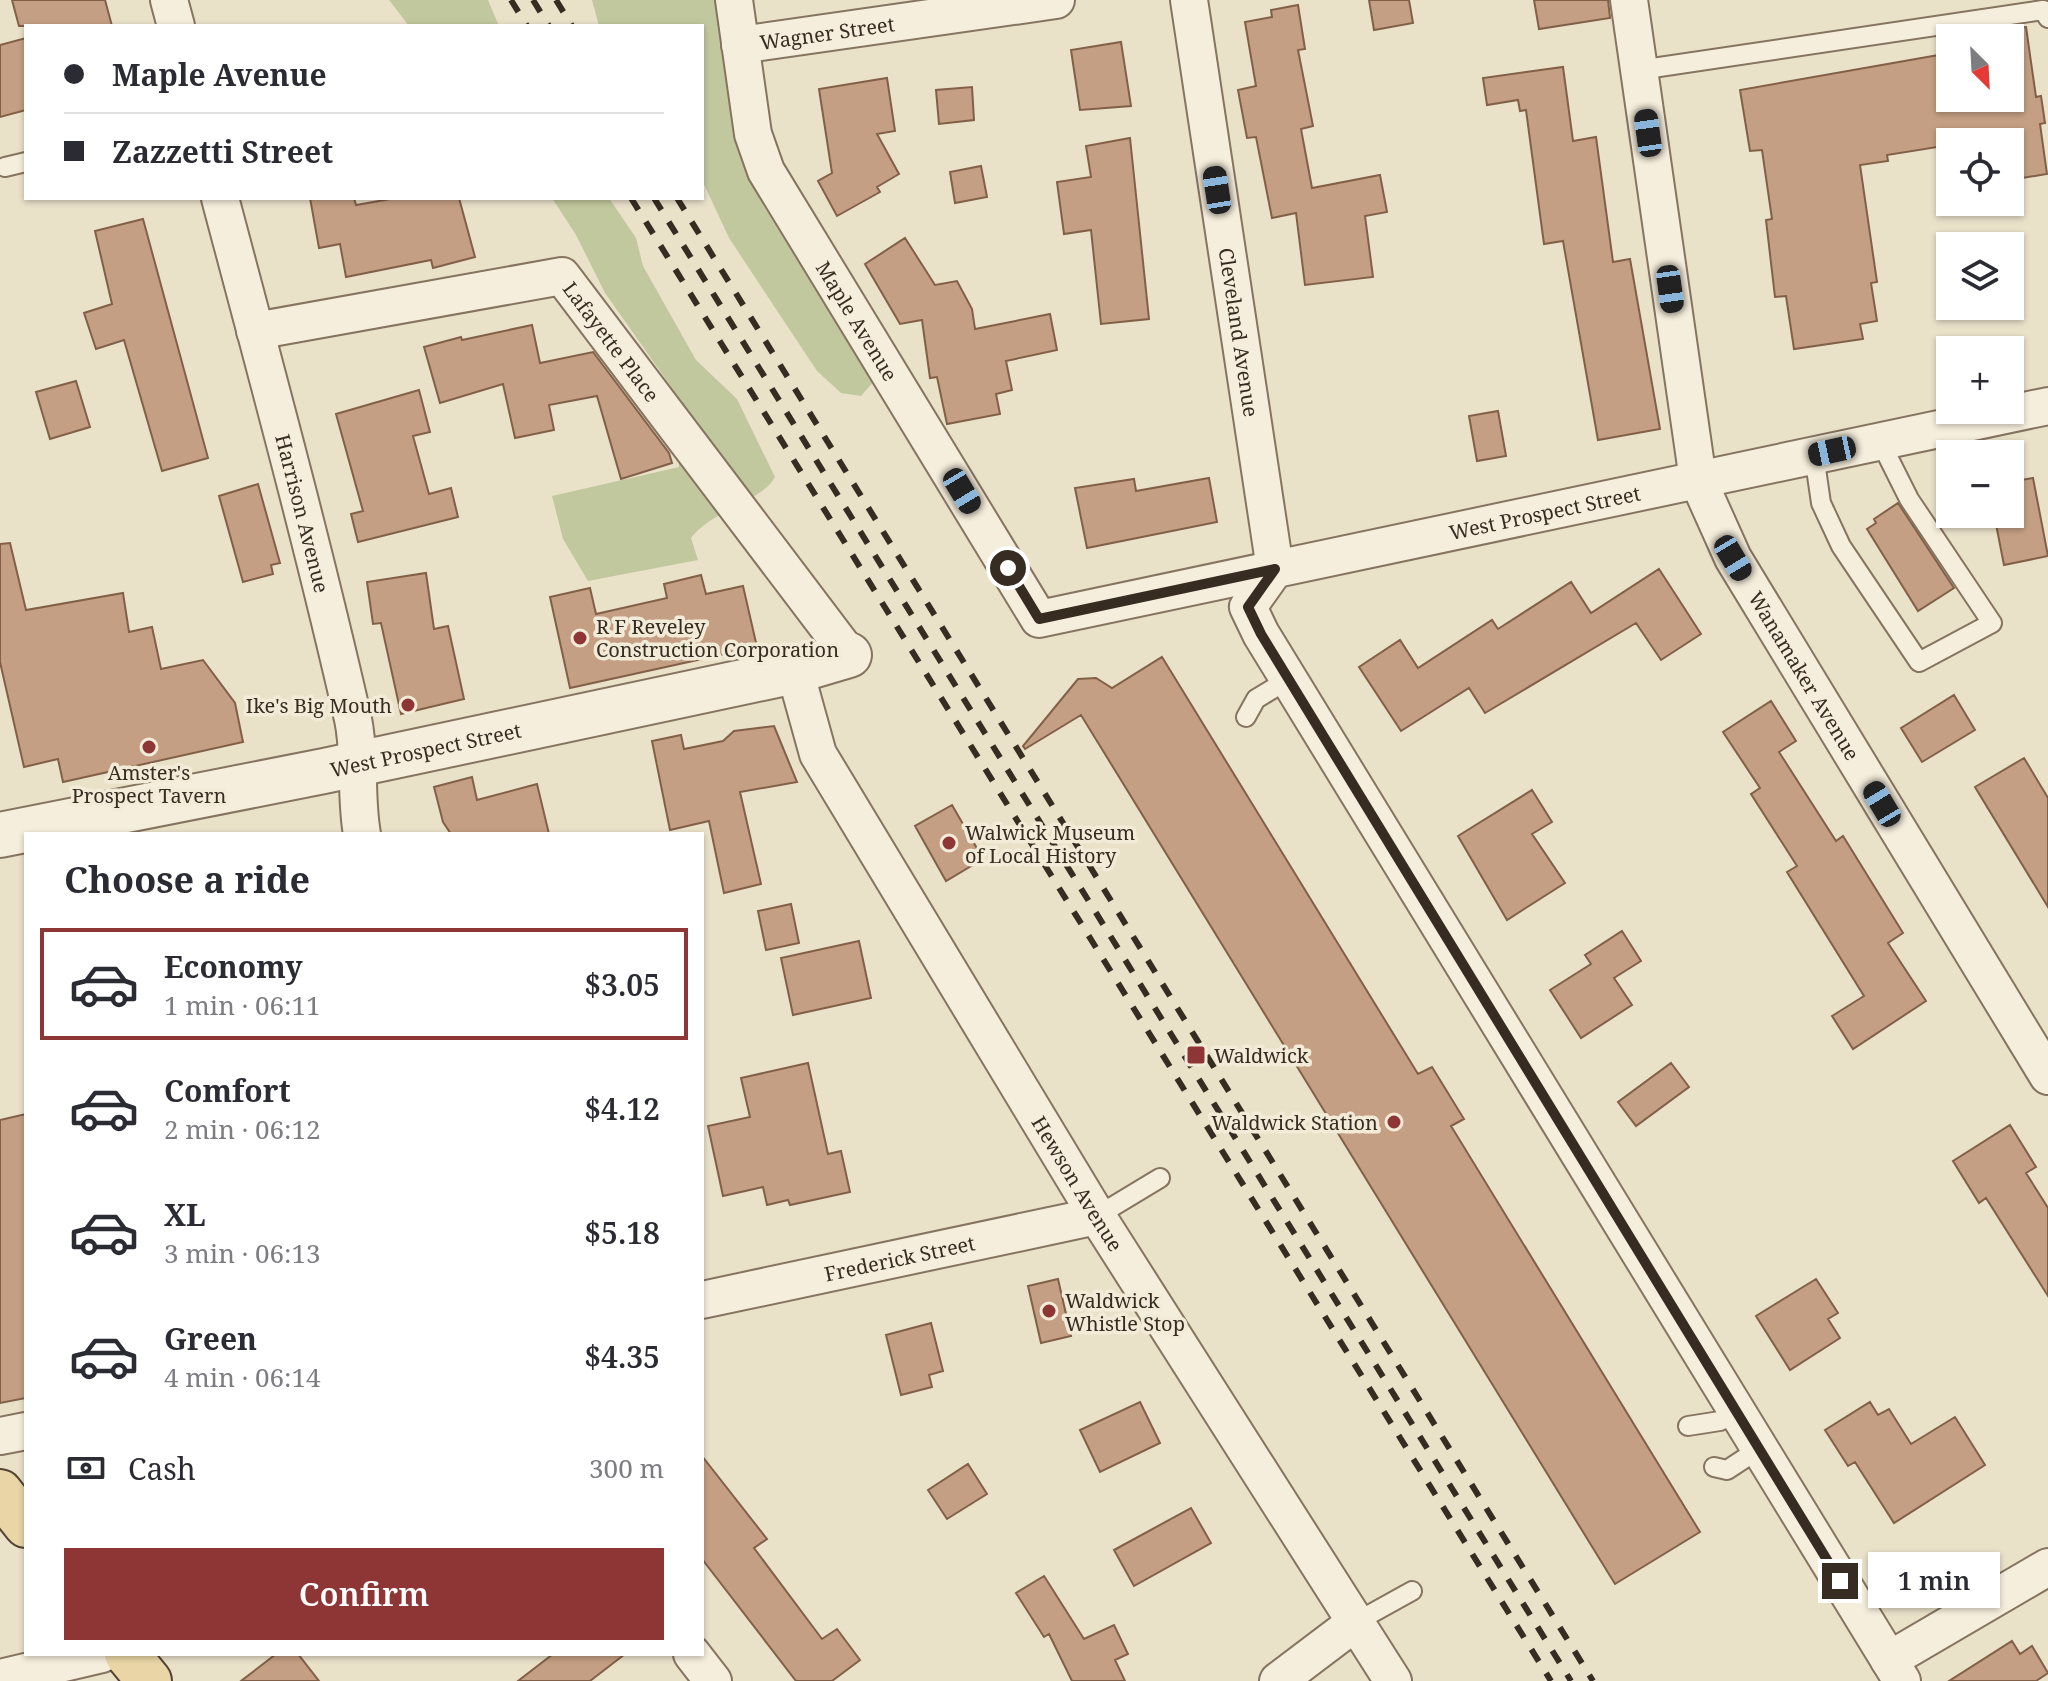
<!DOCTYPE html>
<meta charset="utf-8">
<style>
body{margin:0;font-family:"Noto Serif",serif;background:#f7f7f7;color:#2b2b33;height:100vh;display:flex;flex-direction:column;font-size:30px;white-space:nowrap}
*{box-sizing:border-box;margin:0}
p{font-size:26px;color:#7c7c81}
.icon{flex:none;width:44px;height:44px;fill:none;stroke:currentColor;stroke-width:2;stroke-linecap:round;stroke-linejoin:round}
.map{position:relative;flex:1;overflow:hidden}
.sheet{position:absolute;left:24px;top:832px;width:680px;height:824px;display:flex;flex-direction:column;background:#fff;border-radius:0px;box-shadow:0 2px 6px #0004}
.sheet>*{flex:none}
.guide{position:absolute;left:24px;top:24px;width:680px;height:176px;border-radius:0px;box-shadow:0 2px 6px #0004;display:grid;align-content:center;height:176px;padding:0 40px;background:#fff}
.needle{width:52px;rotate:156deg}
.fabs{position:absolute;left:1936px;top:24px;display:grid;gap:16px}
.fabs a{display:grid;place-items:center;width:88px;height:88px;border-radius:0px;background:#fff;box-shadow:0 2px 6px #0004;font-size:40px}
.end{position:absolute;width:36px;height:36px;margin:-18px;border:10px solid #372c21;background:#fff;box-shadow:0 0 0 4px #fff}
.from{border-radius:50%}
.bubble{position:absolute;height:56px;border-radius:0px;background:#fff;box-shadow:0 2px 6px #0004;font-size:26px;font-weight:600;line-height:56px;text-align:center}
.car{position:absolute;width:24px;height:48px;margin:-24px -12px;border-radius:10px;box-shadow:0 0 6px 2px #0007;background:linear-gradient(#222 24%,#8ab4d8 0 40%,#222 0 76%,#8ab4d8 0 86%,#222 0)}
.guide b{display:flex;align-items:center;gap:28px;height:76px;font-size:30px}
.guide b+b{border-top:2px solid #e1e1e2}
.guide i{width:20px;height:20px;background:#2b2b33}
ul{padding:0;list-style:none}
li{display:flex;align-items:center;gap:24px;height:112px;margin:0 16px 12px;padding:0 24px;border:4px solid transparent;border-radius:0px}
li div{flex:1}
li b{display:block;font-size:30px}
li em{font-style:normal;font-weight:600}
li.selected{border-color:#8e3636}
li>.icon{width:72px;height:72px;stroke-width:1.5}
h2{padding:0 40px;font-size:36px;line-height:96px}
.pay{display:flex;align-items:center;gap:20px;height:88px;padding:0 40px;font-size:30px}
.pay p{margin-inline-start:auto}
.primary-button{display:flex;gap:16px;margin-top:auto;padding:16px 40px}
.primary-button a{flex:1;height:92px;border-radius:0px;background:#8e3636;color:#fff;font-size:32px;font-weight:600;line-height:92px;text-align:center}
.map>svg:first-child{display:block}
.green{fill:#c2c89e}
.building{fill:#c49f83;stroke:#826048;stroke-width:2}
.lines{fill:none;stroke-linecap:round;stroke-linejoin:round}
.service-casing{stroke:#857460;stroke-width:22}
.minor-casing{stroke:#857460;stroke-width:40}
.tertiary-casing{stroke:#857460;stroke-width:48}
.primary-casing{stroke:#534333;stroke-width:48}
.service{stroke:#f6eedc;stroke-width:18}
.minor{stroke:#f6eedc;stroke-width:36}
.tertiary{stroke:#f6eedc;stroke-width:44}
.primary{stroke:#e9d5a6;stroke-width:44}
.rail{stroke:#372c21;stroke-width:6;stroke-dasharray:14 14;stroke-linecap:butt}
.route{stroke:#372c21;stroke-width:10}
.poi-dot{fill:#8e3636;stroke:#f2ebd8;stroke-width:3}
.labels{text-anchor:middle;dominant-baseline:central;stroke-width:7;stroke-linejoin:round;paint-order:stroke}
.street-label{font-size:20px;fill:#372c21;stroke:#f2ebd8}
.poi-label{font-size:20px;fill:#372c21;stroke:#f2ebd8;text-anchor:start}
</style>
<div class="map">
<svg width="2048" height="1681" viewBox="0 0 2048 1681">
<rect width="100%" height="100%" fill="#eae1c9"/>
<path class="green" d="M 389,0 L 488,0 L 499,26 L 409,26 Z
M 592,0 L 724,0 L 737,86 L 876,379 L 861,396 L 841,393 L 817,371 L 729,238 L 702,180 L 702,26 L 599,26 Z
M 552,198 L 609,198 L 636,238 L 643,266 L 696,360 L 737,399 L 775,477 C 765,499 711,511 691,538 L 698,560 L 588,581 L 563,539 L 552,496 L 679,467 L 674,391 L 605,293 L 576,235 Z"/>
<path class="building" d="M 12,0 L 105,0 L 112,26 L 19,26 Z
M 1369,0 L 1409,0 L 1413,23 L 1374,30 Z
M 1534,0 L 1608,0 L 1610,18 L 1539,29 Z
M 1298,5 L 1305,49 L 1298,50 L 1313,126 L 1301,129 L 1312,188 L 1380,175 L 1387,212 L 1365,216 L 1373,277 L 1305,285 L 1296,213 L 1272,218 L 1256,137 L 1247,138 L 1238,90 L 1256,86 L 1245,22 L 1272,17 L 1271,10 Z
M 2026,27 L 2036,97 L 2041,96 L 2045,123 L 2040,124 L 2047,174 L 2010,180 L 2010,142 L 1950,142 L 1950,145 L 1887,155 L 1888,161 L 1860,165 L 1877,282 L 1871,283 L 1877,321 L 1860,324 L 1863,339 L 1794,349 L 1786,296 L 1775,297 L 1766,220 L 1772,219 L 1762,150 L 1750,151 L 1740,90 L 1950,53 L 1950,98 L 2010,98 L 2010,28 Z
M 26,38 L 26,110 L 0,117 L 0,45 Z
M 1121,42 L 1131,106 L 1080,110 L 1071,50 Z
M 1563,67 L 1573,141 L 1596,137 L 1613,262 L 1630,259 L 1660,429 L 1598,440 L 1563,241 L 1544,244 L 1526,110 L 1520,111 L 1518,100 L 1487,105 L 1483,78 Z
M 887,78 L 895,131 L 877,134 L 899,174 L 877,187 L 880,192 L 837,216 L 818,181 L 832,173 L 819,89 Z
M 972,87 L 974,120 L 939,124 L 936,90 Z
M 1130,138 L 1149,319 L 1101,324 L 1091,230 L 1064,234 L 1057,182 L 1091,177 L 1086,146 Z
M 981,166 L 987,197 L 955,203 L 950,172 Z
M 310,198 L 354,198 L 356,205 L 396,198 L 459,198 L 475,257 L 433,268 L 431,260 L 346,277 L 340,244 L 319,248 Z
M 143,219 L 208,458 L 162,471 L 124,340 L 96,349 L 84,313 L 112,304 L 95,231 Z
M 905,238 L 935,285 L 957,281 L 972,309 L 975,329 L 1050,314 L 1057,350 L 1006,361 L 1012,390 L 996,394 L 1000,414 L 947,424 L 937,377 L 930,378 L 922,320 L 900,324 L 865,264 Z
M 532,325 L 540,363 L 593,352 L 669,453 L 672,463 L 621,479 L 597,396 L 549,405 L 554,430 L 515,438 L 503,384 L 440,403 L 424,347 L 461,337 L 462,340 Z
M 76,381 L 90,427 L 50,439 L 36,392 Z
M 419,390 L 430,432 L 413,436 L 429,494 L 451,488 L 458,517 L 358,542 L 351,514 L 363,511 L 336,414 Z
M 1498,411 L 1506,456 L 1477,461 L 1469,416 Z
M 1209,478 L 1217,522 L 1087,548 L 1075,488 L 1134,479 L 1136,491 Z
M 2033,478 L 2048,556 L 2004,565 L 1994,514 L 2010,514 L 2010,482 Z
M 258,484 L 280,563 L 271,565 L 273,574 L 243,582 L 219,496 Z
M 1898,503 L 1954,588 L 1918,611 L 1867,529 L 1876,523 L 1874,519 Z
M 10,543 L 26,610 L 123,593 L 129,632 L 152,627 L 161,669 L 203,660 L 235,703 L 243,742 L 63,782 L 58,759 L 24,767 L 0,662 L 0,544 Z
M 1659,569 L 1701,634 L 1661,660 L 1636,623 L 1485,713 L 1469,688 L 1401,731 L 1359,667 L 1400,640 L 1418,668 L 1492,620 L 1498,629 L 1571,582 L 1591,613 Z
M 426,573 L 434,629 L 448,626 L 464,699 L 401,714 L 381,623 L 373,624 L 367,582 Z
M 701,575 L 706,594 L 743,586 L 757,647 L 570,688 L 550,597 L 590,588 L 596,614 L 667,598 L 664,584 Z
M 1162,657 L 1418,1074 L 1432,1067 L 1464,1119 L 1451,1126 L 1700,1532 L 1615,1584 L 1081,715 L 1025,749 L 1023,746 L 1078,679 L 1096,678 L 1112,688 Z
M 1954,695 L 1975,730 L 1922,762 L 1901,728 Z
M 1771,701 L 1796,741 L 1779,752 L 1836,841 L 1843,836 L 1903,933 L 1888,943 L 1926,1001 L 1853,1049 L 1832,1016 L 1864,996 L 1787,872 L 1797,866 L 1751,794 L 1760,788 L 1723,732 Z
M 774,726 L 797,782 L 740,792 L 761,884 L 724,893 L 709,821 L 670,830 L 652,741 L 681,735 L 684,749 L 723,741 L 734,731 Z
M 2024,758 L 2048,798 L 2048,907 L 1975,787 Z
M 472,777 L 477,800 L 537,784 L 549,834 L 451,834 L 443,822 L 434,787 Z
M 1532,790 L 1552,822 L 1532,834 L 1565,883 L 1507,920 L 1458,836 Z
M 952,805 L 983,859 L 946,881 L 915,826 Z
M 791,904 L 799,943 L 766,950 L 758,911 Z
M 1622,931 L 1641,961 L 1614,978 L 1632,1005 L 1581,1038 L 1550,990 L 1591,964 L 1585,955 Z
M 859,941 L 871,998 L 793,1015 L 781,958 Z
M 808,1063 L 828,1154 L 841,1151 L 850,1192 L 790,1205 L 788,1200 L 767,1205 L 763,1187 L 723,1196 L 708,1126 L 750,1117 L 741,1078 Z
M 1671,1063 L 1689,1087 L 1636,1126 L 1618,1102 Z
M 26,1114 L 26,1398 L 0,1403 L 0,1120 Z
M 2010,1125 L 2036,1167 L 2026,1173 L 2048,1208 L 2048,1296 L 1986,1198 L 1979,1203 L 1953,1161 Z
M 1058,1279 L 1071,1336 L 1041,1343 L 1028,1286 Z
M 1816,1279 L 1838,1313 L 1828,1319 L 1840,1338 L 1790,1370 L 1756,1316 Z
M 931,1323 L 943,1371 L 929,1375 L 932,1387 L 901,1395 L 886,1335 Z
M 1140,1402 L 1160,1443 L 1100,1472 L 1080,1430 Z
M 1870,1402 L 1878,1415 L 1889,1409 L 1911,1444 L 1955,1417 L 1985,1465 L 1894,1523 L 1855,1462 L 1848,1466 L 1825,1430 Z
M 702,1456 L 767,1539 L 754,1548 L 822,1639 L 837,1629 L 860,1660 L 832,1681 L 796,1681 L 702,1559 Z
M 968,1464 L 987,1494 L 947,1519 L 928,1490 Z
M 1191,1508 L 1211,1543 L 1134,1586 L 1114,1550 Z
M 1044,1576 L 1084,1639 L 1114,1625 L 1128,1654 L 1115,1660 L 1125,1681 L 1072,1681 L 1049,1634 L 1044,1637 L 1016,1593 Z
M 2012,1641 L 2020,1654 L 2032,1646 L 2048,1673 L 2036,1681 L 1949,1681 Z
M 276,1654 L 298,1654 L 319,1681 L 241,1681 Z
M 553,1654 L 625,1654 L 590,1681 L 518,1681 Z"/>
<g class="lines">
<g class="service-casing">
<path id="service" d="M 1639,70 L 2043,10 L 2048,18
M 5,167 L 26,162
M 1814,455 L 1821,503 L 1841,546 L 1919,662 L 1992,623 L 1909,499 L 1880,441
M 1246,717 L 1256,699 L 1289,679
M 1097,1216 L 1160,1178
M 1688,1426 L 1720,1421 L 1737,1412
M 1714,1467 L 1727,1470 L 1759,1449
M 1356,1622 L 1412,1591"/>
</g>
<g class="minor-casing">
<g id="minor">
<path d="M 169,0 L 176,26"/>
<path id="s1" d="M 734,0 L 753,134 L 766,171 L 1039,619 L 2048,406"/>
<path id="s2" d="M 1189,0 L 1275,569"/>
<path id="s3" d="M 1629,0 L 1698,480 L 1733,558 L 2048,1076"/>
<path id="s4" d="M 740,45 L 1056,0"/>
<path id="s5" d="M 220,198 C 266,371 313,544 353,719 C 361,757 355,796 362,834"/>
<path id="s6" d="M 255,331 L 562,276 L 849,655"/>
<path d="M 1275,569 L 1248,607 L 1261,634 L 1902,1681"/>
<path id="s7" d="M 795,671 L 818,754 L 1097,1216 L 1393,1681"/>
<path id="s8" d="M 702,1300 L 1097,1216"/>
<path d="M 0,1436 L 26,1431"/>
<path d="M 692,1654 L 713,1681"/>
<path d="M 1889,1660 L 2048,1567"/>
<path d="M 0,1678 L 102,1654"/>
<path d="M 1278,1681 L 1356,1622"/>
</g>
</g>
<g class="tertiary-casing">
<g id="tertiary">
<path id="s9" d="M 0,835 L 324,771 L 795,671 L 849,655"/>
</g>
</g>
<g class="primary-casing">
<path id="primary" d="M 0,1492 L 26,1525
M 127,1654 L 149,1681"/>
</g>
<use href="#service" class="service"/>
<use href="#minor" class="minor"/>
<use href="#tertiary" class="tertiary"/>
<use href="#primary" class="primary"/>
<path class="rail" d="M 511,0 L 527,26
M 533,0 L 549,26
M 556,0 L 572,26
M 631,198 L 1551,1681
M 654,198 L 1571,1681
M 677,198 L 1593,1681"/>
</g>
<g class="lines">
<path class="route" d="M 1008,568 L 1039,619 L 1275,569 L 1248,607 L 1261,634 L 1840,1581"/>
</g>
<g class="poi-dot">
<circle cx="580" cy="638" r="8"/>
<circle cx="408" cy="705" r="8"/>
<circle cx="149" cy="747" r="8"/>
<circle cx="949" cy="843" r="8"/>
<rect x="1186" y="1045" width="20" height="20" rx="4"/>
<circle cx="1394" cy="1122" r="8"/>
<circle cx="1049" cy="1311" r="8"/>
</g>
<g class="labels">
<g class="street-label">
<text stroke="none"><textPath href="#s4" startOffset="88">Wagner Street</textPath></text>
<text stroke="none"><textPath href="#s1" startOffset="350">Maple Avenue</textPath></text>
<text stroke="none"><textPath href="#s2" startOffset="336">Cleveland Avenue</textPath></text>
<text stroke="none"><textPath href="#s6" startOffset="394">Lafayette Place</textPath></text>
<text stroke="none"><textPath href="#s1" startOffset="1216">West Prospect Street</textPath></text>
<text stroke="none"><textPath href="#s5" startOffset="326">Harrison Avenue</textPath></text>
<text stroke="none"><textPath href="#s3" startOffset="708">Wanamaker Avenue</textPath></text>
<text stroke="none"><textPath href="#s9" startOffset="434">West Prospect Street</textPath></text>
<text stroke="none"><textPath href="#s7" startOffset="588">Hewson Avenue</textPath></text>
<text stroke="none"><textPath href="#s8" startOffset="202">Frederick Street</textPath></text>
</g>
<g class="poi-label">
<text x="596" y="626">R F Reveley<tspan x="596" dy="23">Construction Corporation</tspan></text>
<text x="392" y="705" text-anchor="end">Ike's Big Mouth</text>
<text x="149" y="772" text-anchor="middle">Amster's<tspan x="149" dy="23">Prospect Tavern</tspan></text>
<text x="965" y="832">Walwick Museum<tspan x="965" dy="23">of Local History</tspan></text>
<text x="1214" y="1055">Waldwick</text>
<text x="1378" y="1122" text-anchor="end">Waldwick Station</text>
<text x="1065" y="1300">Waldwick<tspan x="1065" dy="23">Whistle Stop</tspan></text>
</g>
</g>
</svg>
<div class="fabs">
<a><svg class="needle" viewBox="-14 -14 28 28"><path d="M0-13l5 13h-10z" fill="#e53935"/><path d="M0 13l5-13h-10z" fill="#7c7c81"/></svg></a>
<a><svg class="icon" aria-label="locate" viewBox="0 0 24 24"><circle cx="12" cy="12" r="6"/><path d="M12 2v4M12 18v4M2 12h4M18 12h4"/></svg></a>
<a><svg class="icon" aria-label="layers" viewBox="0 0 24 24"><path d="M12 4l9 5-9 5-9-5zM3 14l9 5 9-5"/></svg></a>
<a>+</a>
<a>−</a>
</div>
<i class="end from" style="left:1008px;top:568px"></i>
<i class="end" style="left:1840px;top:1581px"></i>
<div class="bubble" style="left:1868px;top:1552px;width:132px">1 min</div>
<i class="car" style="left:1648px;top:133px;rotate:352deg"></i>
<i class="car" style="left:1217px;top:190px;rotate:351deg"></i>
<i class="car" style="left:1670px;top:289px;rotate:172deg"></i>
<i class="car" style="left:1832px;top:451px;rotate:258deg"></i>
<i class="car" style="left:962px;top:491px;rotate:149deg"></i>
<i class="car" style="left:1733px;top:558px;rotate:149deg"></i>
<i class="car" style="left:1882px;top:804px;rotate:329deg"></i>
<div class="guide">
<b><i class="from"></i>Maple Avenue</b>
<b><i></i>Zazzetti Street</b>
</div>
<section class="sheet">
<h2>Choose a ride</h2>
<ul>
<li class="selected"><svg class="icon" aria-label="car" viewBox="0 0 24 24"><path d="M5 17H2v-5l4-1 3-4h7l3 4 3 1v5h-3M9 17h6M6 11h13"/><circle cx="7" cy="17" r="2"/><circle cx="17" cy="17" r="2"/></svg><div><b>Economy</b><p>1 min · 06:11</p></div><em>$3.05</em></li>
<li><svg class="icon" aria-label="car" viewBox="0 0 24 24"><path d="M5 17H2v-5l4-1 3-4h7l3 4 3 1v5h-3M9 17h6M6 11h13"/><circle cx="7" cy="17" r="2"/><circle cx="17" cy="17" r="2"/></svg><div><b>Comfort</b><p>2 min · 06:12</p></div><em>$4.12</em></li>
<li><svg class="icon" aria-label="car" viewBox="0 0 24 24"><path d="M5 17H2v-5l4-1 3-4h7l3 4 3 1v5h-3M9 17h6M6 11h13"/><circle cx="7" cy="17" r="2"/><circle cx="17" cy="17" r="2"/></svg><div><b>XL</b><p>3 min · 06:13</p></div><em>$5.18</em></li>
<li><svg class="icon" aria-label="car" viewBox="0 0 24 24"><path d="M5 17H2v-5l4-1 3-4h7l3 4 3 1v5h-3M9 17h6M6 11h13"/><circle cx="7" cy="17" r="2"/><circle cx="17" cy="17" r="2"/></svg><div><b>Green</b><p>4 min · 06:14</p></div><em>$4.35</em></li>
</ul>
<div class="pay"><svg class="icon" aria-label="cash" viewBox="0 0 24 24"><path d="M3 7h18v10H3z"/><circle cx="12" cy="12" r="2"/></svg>Cash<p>300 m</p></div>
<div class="primary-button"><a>Confirm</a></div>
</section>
</div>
